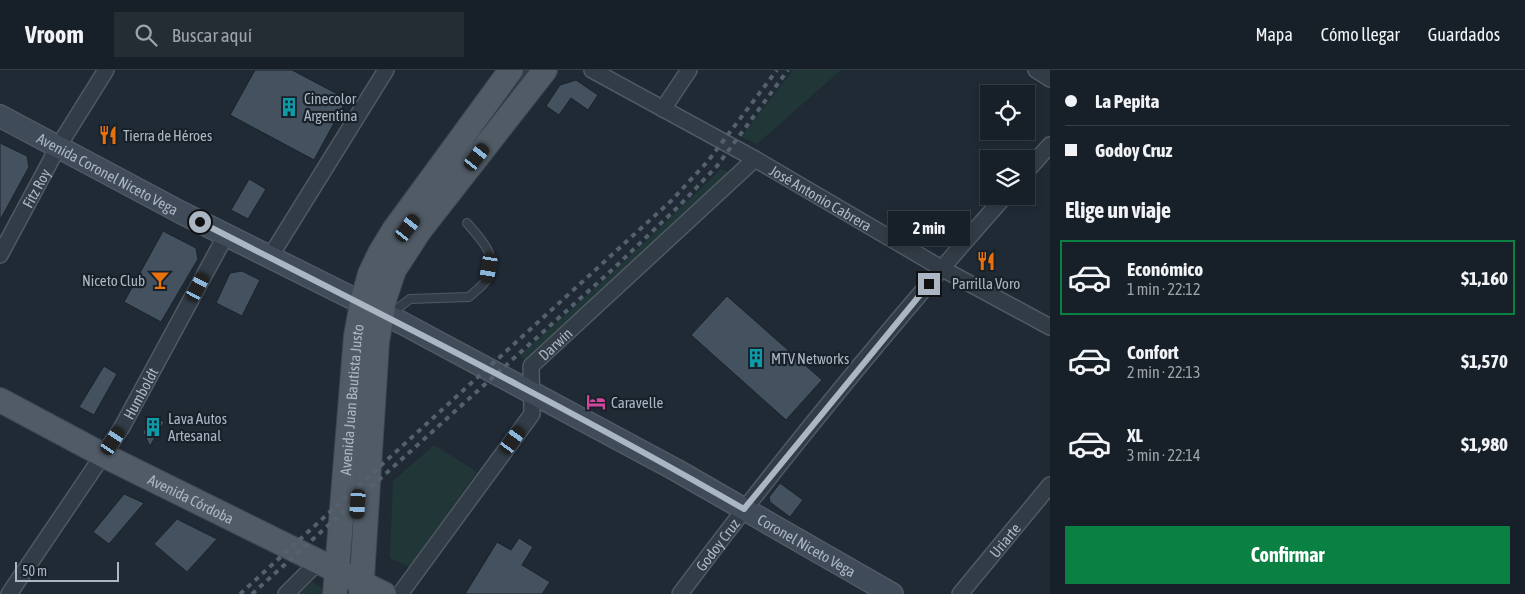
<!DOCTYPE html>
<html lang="es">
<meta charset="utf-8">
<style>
body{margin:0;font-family:"Asap Condensed",sans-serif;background:#242d34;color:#f1f3f6;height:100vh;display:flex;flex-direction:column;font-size:19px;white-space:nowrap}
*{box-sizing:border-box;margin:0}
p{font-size:16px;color:#9ea3a8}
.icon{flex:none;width:28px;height:28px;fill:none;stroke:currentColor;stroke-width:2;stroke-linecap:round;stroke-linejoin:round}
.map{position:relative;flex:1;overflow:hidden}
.sheet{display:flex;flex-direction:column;background:#172028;width:475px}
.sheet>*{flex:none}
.hud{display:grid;align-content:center;height:110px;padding:0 15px;background:#172028}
.controls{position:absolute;left:980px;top:15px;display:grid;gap:10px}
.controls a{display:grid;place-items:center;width:55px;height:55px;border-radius:0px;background:#172028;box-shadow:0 2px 8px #0003,0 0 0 1px #363e45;font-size:25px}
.scale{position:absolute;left:15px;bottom:12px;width:104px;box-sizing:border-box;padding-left:5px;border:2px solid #abb6c3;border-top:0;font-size:14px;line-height:18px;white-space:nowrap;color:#abb6c3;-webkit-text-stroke:4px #18212a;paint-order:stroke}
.end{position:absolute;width:22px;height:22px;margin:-11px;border:6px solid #abb6c3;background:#111;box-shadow:0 0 0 2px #111}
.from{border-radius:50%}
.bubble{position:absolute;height:35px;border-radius:0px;background:#172028;box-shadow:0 2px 8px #0003,0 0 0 1px #363e45;font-size:16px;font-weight:700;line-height:35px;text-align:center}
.car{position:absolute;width:15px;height:30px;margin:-15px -8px;border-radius:6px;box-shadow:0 0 4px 1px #0007;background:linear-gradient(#222 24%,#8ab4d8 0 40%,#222 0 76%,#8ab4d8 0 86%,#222 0)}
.hud b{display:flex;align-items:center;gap:18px;height:48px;font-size:19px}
.hud b+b{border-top:1px solid #363e45}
.hud i{width:12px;height:12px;background:#f1f3f6}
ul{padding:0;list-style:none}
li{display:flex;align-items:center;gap:15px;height:75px;margin:0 10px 8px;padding:0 5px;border:2px solid transparent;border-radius:0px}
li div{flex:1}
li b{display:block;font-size:19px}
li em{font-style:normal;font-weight:700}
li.active{border-color:#0b8043}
li>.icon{width:45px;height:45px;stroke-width:1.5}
h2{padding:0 15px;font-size:22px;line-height:60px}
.button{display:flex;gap:10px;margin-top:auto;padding:10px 15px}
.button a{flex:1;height:58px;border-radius:0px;background:#0b8043;color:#fff;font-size:20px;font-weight:700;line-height:58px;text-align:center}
header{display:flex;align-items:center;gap:30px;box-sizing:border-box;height:70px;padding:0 25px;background:#172028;border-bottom:1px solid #363e45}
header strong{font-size:24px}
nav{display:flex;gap:28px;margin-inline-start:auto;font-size:18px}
.search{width:350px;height:45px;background:#242d34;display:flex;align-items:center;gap:12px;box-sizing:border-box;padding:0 18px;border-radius:0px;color:#9ea3a8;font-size:19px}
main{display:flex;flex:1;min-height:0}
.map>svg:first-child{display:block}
.green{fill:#213737}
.building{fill:#44515f;stroke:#1a232c}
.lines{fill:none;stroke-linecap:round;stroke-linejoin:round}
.lane-casing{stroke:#4f5964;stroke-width:10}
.street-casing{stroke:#4f5964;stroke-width:18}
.secondary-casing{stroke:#4f5964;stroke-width:24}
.primary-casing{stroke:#3b454f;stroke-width:26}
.lane{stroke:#323c46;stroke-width:8}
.street{stroke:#323c46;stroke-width:15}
.secondary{stroke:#404b59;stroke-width:21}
.primary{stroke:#505b66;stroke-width:24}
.rail{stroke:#54606d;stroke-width:4;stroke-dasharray:5 5;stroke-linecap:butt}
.route{stroke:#abb6c3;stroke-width:6}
.labels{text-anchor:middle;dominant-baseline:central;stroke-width:4.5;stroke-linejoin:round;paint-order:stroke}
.poi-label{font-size:15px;fill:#abb6c3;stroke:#18212a;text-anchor:start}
.street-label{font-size:15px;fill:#abb6c3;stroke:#18212a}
</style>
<header>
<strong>Vroom</strong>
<div class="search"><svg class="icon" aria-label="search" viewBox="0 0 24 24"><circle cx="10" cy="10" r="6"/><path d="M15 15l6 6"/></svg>Buscar aquí</div>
<nav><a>Mapa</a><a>Cómo llegar</a><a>Guardados</a></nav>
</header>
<main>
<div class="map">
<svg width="1050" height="524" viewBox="0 0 1050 524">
<rect width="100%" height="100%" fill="#1f2a35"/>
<path class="green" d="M 793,0 L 841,0 L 757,74 L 741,67 Z
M 721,99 L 730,103 L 527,292 L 520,285 L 622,194 Z
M 434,375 L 477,402 L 409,497 L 390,488 L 393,411 Z
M 313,512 L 320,516 L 325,524 L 299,524 L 309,514 Z"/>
<path class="building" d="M 255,0 L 292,0 L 347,29 L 314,90 L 230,45 Z
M 576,10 L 598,25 L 588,40 L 571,28 L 559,45 L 546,36 L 560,15 Z
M 0,73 L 27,86 L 29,97 L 0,150 Z
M 249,109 L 266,119 L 248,149 L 231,140 Z
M 163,161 L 196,178 L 198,189 L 161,252 L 124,232 Z
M 242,201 L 260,210 L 242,246 L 216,233 L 230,203 Z
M 727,226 L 822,310 L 786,350 L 691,265 Z
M 104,296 L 117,304 L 94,345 L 79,337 Z
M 153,346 L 164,352 L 150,376 L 143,362 Z
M 780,413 L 803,430 L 790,447 L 770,432 L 769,427 Z
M 124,424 L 144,433 L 109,474 L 93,462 Z
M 177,449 L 217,469 L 187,502 L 154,474 Z
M 519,468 L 533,477 L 522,495 L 550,512 L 542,524 L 465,524 L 497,472 L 511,480 Z"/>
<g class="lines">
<g class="lane-casing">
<path id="lane" d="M 476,68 L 527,0
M 389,245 L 410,229 L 469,227 C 474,222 483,216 487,209 C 500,187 480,168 467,153
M 347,524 L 349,510"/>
</g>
<g class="street-casing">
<g id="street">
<path id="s1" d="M 592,0 L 755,89 L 941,198 L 1050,257"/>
<path d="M 1036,0 L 1050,9"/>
<path d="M 663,39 L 689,0"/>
<path d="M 1026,102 L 1050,75"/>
<path id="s2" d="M 0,185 L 58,77 L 106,0"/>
<path d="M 270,187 L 386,0"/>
<path id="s3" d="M 9,524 L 122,357 L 226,165"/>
<path d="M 286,524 L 319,491"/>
<path id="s4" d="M 400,524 L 532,344 L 531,296 L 755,89"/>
<path id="s5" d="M 680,524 C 782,387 892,254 1005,126"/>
<path id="s6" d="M 960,524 L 1050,415"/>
</g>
</g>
<g class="secondary-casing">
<g id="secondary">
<path id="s7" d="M 0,46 L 182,143 L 402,253 L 676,400 L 892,524"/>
</g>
</g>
<g class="primary-casing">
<g id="primary">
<path id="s8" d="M 0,330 L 103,385 L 384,524"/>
<path id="s9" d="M 335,524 L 356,266 L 362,233 L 370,204 L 380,183 L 394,160 L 511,0"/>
<path d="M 361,524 L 377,272 L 384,230 L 394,200 L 420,160 L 545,0"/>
</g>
</g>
<use href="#lane" class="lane"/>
<use href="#street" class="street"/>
<use href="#secondary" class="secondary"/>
<use href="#primary" class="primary"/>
<path class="rail" d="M 240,524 L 672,130 L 708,91 L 777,0
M 252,524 L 613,199 L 681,134 L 717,96 L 788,0"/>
</g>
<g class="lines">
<path class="route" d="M 200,152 C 382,245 566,336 744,439 L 929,214"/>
</g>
<defs>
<g id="building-bare" transform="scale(1.5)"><path d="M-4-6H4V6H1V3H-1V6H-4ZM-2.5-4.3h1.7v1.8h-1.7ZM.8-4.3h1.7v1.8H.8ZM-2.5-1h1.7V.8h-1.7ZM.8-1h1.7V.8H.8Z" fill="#0f9aa8" stroke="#18212a" stroke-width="2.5" paint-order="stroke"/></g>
<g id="restaurant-bare" transform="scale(1.5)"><path d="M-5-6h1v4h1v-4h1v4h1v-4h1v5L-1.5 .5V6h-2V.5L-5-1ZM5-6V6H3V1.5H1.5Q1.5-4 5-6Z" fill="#e8710a" stroke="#18212a" stroke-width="2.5" paint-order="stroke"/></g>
<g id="bar-bare" transform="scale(1.5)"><path d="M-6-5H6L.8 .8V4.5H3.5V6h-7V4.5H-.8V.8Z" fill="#e8710a" stroke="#18212a" stroke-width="2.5" paint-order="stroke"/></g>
<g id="hotel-bare" transform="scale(1.5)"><path d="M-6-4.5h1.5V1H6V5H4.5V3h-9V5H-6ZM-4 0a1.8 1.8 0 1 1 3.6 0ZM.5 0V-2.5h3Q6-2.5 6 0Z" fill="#d1479c" stroke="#18212a" stroke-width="2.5" paint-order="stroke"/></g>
</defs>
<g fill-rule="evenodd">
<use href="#building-bare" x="289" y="37"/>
<use href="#restaurant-bare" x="108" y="65"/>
<use href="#restaurant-bare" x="986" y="191"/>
<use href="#bar-bare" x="160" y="210"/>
<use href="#building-bare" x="756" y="288"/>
<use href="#hotel-bare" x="596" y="332"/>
<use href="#building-bare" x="153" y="357"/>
</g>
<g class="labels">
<g class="poi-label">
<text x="304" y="28">Cinecolor<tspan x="304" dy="17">Argentina</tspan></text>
<text x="123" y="65">Tierra de Héroes</text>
<text x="145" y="210" text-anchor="end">Niceto Club</text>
<text x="986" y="213" text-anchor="middle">Parrilla Voro</text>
<text x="771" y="288">MTV Networks</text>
<text x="611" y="332">Caravelle</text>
<text x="168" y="348">Lava Autos<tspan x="168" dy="17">Artesanal</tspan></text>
</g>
<g class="street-label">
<text stroke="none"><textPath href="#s7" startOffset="122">Avenida Coronel Niceto Vega</textPath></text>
<text stroke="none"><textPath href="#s2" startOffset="76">Fitz Roy</textPath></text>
<text stroke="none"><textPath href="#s1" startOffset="262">José Antonio Cabrera</textPath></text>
<text stroke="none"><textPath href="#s4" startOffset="304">Darwin</textPath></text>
<text stroke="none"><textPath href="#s3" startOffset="240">Humboldt</textPath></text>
<text stroke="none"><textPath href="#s9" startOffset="195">Avenida Juan Bautista Justo</textPath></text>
<text stroke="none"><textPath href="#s8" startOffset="215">Avenida Córdoba</textPath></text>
<text stroke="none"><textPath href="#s6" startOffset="70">Uriarte</textPath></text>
<text stroke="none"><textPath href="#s5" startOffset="62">Godoy Cruz</textPath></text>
<text stroke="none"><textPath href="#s7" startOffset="914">Coronel Niceto Vega</textPath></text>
</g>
</g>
</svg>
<div class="controls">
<a><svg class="icon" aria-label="locate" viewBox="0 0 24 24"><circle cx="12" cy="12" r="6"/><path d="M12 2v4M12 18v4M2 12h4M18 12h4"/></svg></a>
<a><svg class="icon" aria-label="layers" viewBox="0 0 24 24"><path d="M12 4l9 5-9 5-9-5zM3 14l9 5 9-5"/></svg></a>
</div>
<div class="scale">50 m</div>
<i class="end from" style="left:200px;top:152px"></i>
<i class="end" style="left:929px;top:214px"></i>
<div class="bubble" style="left:888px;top:141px;width:82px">2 min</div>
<i class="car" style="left:477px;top:87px;rotate:38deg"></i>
<i class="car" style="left:408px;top:158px;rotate:37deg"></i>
<i class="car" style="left:489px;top:198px;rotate:190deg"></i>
<i class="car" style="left:198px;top:217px;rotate:28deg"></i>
<i class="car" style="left:513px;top:370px;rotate:36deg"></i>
<i class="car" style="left:113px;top:371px;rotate:34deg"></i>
<i class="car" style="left:358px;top:434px;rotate:184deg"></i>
</div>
<section class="sheet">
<div class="hud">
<b><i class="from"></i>La Pepita</b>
<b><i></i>Godoy Cruz</b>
</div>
<h2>Elige un viaje</h2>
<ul>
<li class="active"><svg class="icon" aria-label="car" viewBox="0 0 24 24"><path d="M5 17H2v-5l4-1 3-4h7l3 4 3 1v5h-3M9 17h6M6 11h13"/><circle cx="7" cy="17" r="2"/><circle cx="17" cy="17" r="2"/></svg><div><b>Económico</b><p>1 min · 22:12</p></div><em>$1,160</em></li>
<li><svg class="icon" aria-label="car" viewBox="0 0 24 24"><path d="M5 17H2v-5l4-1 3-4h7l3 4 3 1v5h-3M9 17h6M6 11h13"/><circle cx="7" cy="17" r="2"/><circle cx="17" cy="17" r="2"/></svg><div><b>Confort</b><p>2 min · 22:13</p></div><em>$1,570</em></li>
<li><svg class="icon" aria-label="car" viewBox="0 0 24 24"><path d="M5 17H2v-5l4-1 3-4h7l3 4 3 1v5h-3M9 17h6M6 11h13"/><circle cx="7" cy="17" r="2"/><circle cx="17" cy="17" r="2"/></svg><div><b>XL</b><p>3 min · 22:14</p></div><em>$1,980</em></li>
</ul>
<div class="button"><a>Confirmar</a></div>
</section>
</main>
